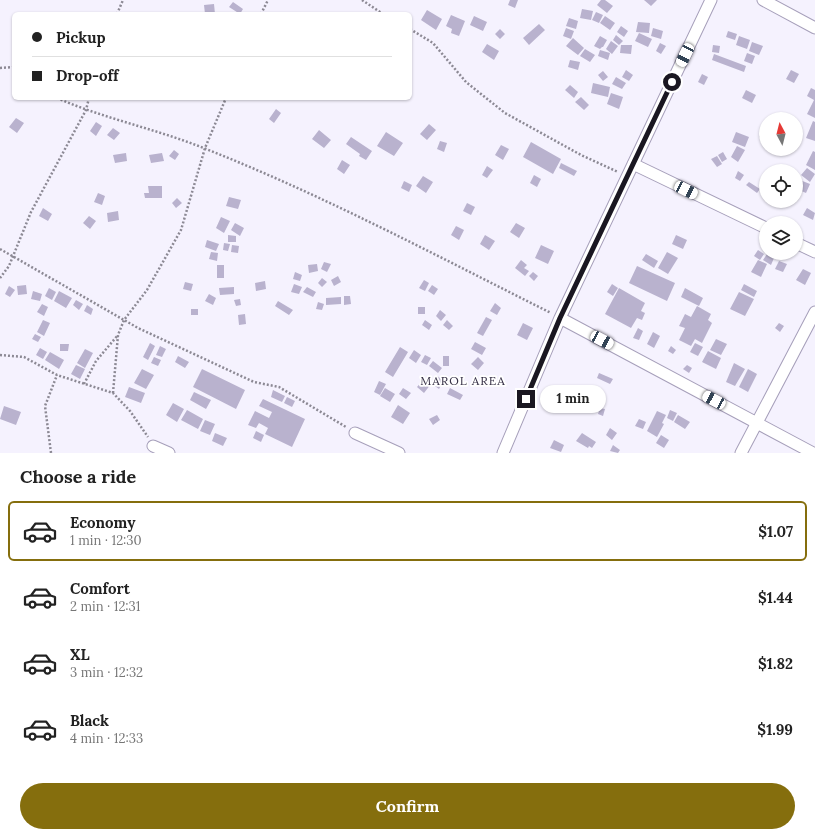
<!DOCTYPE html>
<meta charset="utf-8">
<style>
body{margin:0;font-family:Lora,serif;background:#f6f6f6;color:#222;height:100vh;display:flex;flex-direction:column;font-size:15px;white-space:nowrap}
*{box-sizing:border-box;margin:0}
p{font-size:13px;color:#767676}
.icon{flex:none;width:22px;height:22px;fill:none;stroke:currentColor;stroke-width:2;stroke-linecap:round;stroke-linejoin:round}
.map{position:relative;height:453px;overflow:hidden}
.side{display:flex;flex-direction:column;background:#fff;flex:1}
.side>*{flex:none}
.guide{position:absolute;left:12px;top:12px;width:400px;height:88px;border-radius:6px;box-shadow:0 1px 3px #0004;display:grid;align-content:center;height:88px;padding:0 20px;background:#fff}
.needle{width:26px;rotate:353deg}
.buttons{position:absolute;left:759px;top:112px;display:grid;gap:8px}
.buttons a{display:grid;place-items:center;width:44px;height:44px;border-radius:50%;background:#fff;box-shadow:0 1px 3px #0004;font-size:20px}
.end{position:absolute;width:18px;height:18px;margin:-9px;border:5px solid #1a1721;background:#fff;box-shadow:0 0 0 2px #fff}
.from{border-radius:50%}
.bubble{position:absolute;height:28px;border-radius:14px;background:#fff;box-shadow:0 1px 3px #0004;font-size:13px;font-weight:700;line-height:28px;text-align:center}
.car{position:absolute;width:12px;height:24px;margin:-12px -6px;border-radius:5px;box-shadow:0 0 3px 1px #0007;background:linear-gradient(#fff 24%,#345 0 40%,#fff 0 76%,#345 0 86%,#fff 0)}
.guide b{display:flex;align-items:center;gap:14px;height:38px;font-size:15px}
.guide b+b{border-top:1px solid #e0e0e0}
.guide i{width:10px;height:10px;background:#222}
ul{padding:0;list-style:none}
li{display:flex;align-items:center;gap:12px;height:60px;margin:0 8px 6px;padding:0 12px;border:2px solid transparent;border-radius:6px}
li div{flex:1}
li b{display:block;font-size:15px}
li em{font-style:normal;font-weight:700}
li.active{border-color:#856e0d}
li>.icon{width:36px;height:36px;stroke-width:1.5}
h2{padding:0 20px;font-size:18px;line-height:48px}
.action{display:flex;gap:8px;margin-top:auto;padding:8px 20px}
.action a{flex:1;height:46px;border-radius:24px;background:#856e0d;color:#fff;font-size:16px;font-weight:700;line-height:46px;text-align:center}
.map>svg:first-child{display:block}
.building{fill:#b9b2ce}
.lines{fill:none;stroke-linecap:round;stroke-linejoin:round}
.street-casing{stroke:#a69fba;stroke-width:13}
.path{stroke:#8c8994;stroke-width:2.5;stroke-dasharray:2 2;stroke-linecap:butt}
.street{stroke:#fff;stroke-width:11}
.route{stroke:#1a1721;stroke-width:5}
.labels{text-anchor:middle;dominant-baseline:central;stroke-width:3.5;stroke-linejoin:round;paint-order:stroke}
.neighbourhood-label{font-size:12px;letter-spacing:1px;fill:#363046;stroke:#fff}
</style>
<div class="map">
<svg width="815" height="453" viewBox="0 0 815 453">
<rect width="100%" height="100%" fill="#f5f2fe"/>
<path class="building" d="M 510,0 L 518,0 L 515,8 L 508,5 Z
M 601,0 L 605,0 L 613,6 L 607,13 L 597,5 Z
M 644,0 L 657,0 L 651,6 Z
M 233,2 L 243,9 L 240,14 L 229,7 Z
M 214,4 L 215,14 L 205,14 L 204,5 Z
M 582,9 L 593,11 L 591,20 L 580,18 Z
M 427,10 L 442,19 L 436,30 L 421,20 Z
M 596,12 L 603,15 L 599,23 L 592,20 Z
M 451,15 L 465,21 L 459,36 L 451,33 L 452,29 L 446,26 Z
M 474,16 L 487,22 L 483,31 L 470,25 Z
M 605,16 L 615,23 L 610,30 L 600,23 Z
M 569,18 L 578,21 L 576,29 L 566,26 Z
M 638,22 L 650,23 L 649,33 L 636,32 Z
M 539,24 L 545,30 L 529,45 L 523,38 Z
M 621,26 L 628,31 L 624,37 L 617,32 Z
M 566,28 L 574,31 L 571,39 L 563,36 Z
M 653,28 L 663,31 L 661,39 L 651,36 Z
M 500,29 L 505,34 L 500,39 L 495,34 Z
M 728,31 L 737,34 L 735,40 L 726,37 Z
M 639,33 L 652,39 L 648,47 L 635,41 Z
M 616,35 L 623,41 L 619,45 L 613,40 Z
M 600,36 L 607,40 L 603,47 L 602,47 L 600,49 L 594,46 Z
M 739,36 L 750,40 L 747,49 L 736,45 Z
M 573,38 L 584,48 L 578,55 L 566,46 Z
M 611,41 L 618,46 L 612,54 L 606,49 Z
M 752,42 L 763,46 L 759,55 L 749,51 Z
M 660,43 L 666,46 L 661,54 L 656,51 Z
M 487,44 L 499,51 L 494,60 L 482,52 Z
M 621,45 L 632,45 L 631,54 L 620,53 Z
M 713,45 L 720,46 L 719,53 L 712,52 Z
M 585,49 L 595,55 L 590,62 L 580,56 Z
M 600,50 L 610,53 L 608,60 L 598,56 Z
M 747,53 L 755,56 L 752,64 L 744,61 Z
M 714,54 L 746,66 L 744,72 L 712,60 Z
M 570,60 L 580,62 L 578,70 L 568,67 Z
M 626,70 L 633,75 L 629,81 L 622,77 Z
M 791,70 L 799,74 L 794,83 L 786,79 Z
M 603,71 L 608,77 L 603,81 L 598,75 Z
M 702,74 L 708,77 L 704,85 L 698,82 Z
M 616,77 L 626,83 L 622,89 L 612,84 Z
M 593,83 L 610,87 L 608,97 L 591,93 Z
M 570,85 L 578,92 L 574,98 L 565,90 Z
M 811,88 L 815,90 L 815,118 L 807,114 L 814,100 L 807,96 Z
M 746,90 L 756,95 L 752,103 L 742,98 Z
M 611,93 L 623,97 L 619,109 L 607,104 Z
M 581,97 L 589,105 L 584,110 L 575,102 Z
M 276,109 L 281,113 L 274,123 L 269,119 Z
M 16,118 L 24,123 L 17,133 L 9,127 Z
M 813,121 L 815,122 L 815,141 L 806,138 Z
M 96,122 L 102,126 L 96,136 L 90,131 Z
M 429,124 L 436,130 L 427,140 L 420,134 Z
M 766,125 L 766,141 L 759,137 Z
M 113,128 L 120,133 L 114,140 L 107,135 Z
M 319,130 L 331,140 L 324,148 L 312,139 Z
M 386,132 L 403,143 L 394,156 L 377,146 Z
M 736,132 L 749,137 L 745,147 L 732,142 Z
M 351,137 L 372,151 L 366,160 L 359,156 L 360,154 L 346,144 Z
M 440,141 L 447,143 L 444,152 L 437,149 Z
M 531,142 L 561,159 L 553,174 L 523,157 Z
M 501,145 L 509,149 L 503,160 L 495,155 Z
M 737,146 L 745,150 L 738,162 L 731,157 Z
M 174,150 L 179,154 L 175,160 L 169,156 Z
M 813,151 L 815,152 L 815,170 L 806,165 Z
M 723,152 L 727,159 L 722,162 L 718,155 Z
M 126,153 L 127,161 L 115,163 L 113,155 Z
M 162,153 L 164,161 L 151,163 L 149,155 Z
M 717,156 L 722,164 L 717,167 L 711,159 Z
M 342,160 L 350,165 L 344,174 L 337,169 Z
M 561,163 L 577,171 L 574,176 L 559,168 Z
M 487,166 L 493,170 L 487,178 L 482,175 Z
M 807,168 L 815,174 L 810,182 L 801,175 Z
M 738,171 L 744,175 L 740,181 L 735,178 Z
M 534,175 L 541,179 L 537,187 L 530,183 Z
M 423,176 L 433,182 L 426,193 L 416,186 Z
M 800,180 L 810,184 L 806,193 L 797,189 Z
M 404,181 L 412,185 L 409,192 L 401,188 Z
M 749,182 L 760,189 L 757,193 L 746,185 Z
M 148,186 L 162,186 L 162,198 L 145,198 L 144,193 L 149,193 Z
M 98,193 L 105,196 L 102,205 L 94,202 Z
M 229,197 L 241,200 L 238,209 L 226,206 Z
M 177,198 L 182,203 L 176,208 L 172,203 Z
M 467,203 L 475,207 L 471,215 L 463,211 Z
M 43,208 L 52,214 L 48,221 L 39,216 Z
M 807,208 L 815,213 L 813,220 L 803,215 Z
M 118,211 L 119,220 L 108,222 L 107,213 Z
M 89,216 L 96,221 L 90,229 L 83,223 Z
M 221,217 L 230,221 L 224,233 L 216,228 Z
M 235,223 L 244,228 L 240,236 L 231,230 Z
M 516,223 L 525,228 L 519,238 L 510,232 Z
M 456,226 L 464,230 L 459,240 L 451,235 Z
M 228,235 L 236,236 L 236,242 L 228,242 Z
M 485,235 L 495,241 L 489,250 L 480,244 Z
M 676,235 L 687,240 L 683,249 L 672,244 Z
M 207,240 L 219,244 L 216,251 L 205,247 Z
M 224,243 L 230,244 L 228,251 L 223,250 Z
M 232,245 L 239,246 L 238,253 L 231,252 Z
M 541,245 L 554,251 L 548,264 L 535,258 Z
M 758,250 L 764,254 L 760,260 L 754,256 Z
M 211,252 L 218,253 L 217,261 L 209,259 Z
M 667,252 L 678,258 L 668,274 L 658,268 Z
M 646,254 L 658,261 L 654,268 L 642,260 Z
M 767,254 L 774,258 L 771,265 L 763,260 Z
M 521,260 L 527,265 L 524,268 L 529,271 L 525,276 L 515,268 Z
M 758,260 L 767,264 L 761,277 L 751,272 Z
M 779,261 L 787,264 L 783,272 L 775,269 Z
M 324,262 L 331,264 L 327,272 L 321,269 Z
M 317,264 L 318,271 L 309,273 L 308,265 Z
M 217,265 L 224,265 L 224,278 L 217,278 Z
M 637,266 L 675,283 L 667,301 L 629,283 Z
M 803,269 L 811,273 L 805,285 L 796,280 Z
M 295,272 L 302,275 L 300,281 L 293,279 Z
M 533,272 L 538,276 L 534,281 L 529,276 Z
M 338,276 L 341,282 L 334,286 L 331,280 Z
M 322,278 L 327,282 L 322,287 L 318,283 Z
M 424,280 L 429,283 L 425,291 L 419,288 Z
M 265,281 L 266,289 L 256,291 L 255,283 Z
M 185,282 L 193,284 L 191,291 L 183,289 Z
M 294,284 L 302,287 L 299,294 L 291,292 Z
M 612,284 L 618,288 L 613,296 L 607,292 Z
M 744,284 L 757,291 L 754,297 L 741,290 Z
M 26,285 L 27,294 L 18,295 L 17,286 Z
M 432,285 L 438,289 L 434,295 L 428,291 Z
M 9,286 L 15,290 L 10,297 L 5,294 Z
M 234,287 L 234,294 L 220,295 L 219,288 Z
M 307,287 L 316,292 L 313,297 L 303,292 Z
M 49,288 L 56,292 L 52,300 L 45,296 Z
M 619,288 L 645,303 L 641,311 L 645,313 L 642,320 L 637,318 L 631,328 L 605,314 Z
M 685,288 L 703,298 L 699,306 L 681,297 Z
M 33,291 L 42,294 L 40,301 L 31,299 Z
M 59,291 L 72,298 L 66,308 L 54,301 Z
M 739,292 L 754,299 L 745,316 L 730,309 Z
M 209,294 L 216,298 L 213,305 L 205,301 Z
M 344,296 L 350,296 L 351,304 L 344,305 Z
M 341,297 L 341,304 L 326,305 L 326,298 Z
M 240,299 L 241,305 L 236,306 L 234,300 Z
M 76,300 L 83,304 L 79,310 L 73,305 Z
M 278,301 L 293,310 L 289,315 L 275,306 Z
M 318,302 L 324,304 L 322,310 L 316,309 Z
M 495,303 L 501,308 L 497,315 L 490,311 Z
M 42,304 L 48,307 L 44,316 L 37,312 Z
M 87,305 L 93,309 L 91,315 L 84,311 Z
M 697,306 L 711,314 L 708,320 L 712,323 L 702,343 L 695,339 L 691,346 L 679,340 L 685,328 L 679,326 L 685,314 L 691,317 Z
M 418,307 L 425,307 L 425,314 L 418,314 Z
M 191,309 L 198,309 L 198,315 L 191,315 Z
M 440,310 L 446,315 L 441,321 L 436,316 Z
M 245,314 L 246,324 L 239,325 L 238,315 Z
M 486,317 L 492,320 L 483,336 L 477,333 Z
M 43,320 L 50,323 L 44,336 L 37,332 Z
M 425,320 L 432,325 L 429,330 L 422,325 Z
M 447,320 L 453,326 L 449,330 L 443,325 Z
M 523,323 L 533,328 L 527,340 L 517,335 Z
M 779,323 L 784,326 L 780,332 L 775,328 Z
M 638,328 L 643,331 L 639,340 L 633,338 Z
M 653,332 L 660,336 L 654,348 L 647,344 Z
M 35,334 L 41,337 L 38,342 L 32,339 Z
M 716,339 L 727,344 L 721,355 L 710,350 Z
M 475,342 L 486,348 L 482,355 L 471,349 Z
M 150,343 L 155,346 L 148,360 L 143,357 Z
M 695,343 L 703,347 L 698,356 L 690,352 Z
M 60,344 L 69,344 L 68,351 L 60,351 Z
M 160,346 L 166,349 L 162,357 L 156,355 Z
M 671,346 L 676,350 L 673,354 L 668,351 Z
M 400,347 L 408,352 L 393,377 L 385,372 Z
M 40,348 L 47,352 L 43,359 L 36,355 Z
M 85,349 L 93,353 L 85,368 L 77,363 Z
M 414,350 L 421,355 L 416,363 L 409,358 Z
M 708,351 L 721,358 L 716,369 L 702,362 Z
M 50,352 L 64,360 L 59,369 L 45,360 Z
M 425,355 L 431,358 L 427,365 L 421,362 Z
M 178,356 L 189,362 L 185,368 L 175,362 Z
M 443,356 L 449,356 L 449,366 L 443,366 Z
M 154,357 L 161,360 L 158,366 L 151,363 Z
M 478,357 L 484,363 L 478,370 L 471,364 Z
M 433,361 L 442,368 L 438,373 L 429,366 Z
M 734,363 L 745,369 L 735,386 L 726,382 Z
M 76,365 L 85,369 L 80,379 L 71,374 Z
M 687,365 L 692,368 L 689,373 L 683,369 Z
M 142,369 L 154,375 L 146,389 L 134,383 Z
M 202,369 L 245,390 L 236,409 L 193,387 Z
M 748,369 L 757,374 L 748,392 L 739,387 Z
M 599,373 L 613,379 L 610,384 L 597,378 Z
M 437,376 L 444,380 L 439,389 L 432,384 Z
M 424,379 L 431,384 L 424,393 L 417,387 Z
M 379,381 L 386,384 L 380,395 L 374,392 Z
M 129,387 L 145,393 L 141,403 L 125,397 Z
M 385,388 L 395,394 L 390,402 L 380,396 Z
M 403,388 L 411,393 L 406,399 L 399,394 Z
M 450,388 L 463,395 L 460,400 L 447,394 Z
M 273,390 L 285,396 L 282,402 L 271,397 Z
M 194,392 L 211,400 L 206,409 L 190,400 Z
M 287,397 L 295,401 L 292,407 L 284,403 Z
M 263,399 L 305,419 L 292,447 L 265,434 L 268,428 L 259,423 L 256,428 L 248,425 L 255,411 L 269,418 L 272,412 L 259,406 Z
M 173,403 L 184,409 L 177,422 L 166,415 Z
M 398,405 L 410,413 L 403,424 L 391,417 Z
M 4,406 L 21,412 L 16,425 L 0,419 Z
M 600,408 L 605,409 L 603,416 L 598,414 Z
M 187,410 L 203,419 L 198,429 L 181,420 Z
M 670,410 L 677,413 L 673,421 L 667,418 Z
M 657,411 L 666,415 L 662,423 L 664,424 L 657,437 L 647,431 Z
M 437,415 L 440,420 L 433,425 L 429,419 Z
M 678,415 L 690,422 L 685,429 L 674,422 Z
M 639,419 L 646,422 L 643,429 L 635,426 Z
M 205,420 L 215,424 L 210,435 L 200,431 Z
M 610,428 L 617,433 L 612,440 L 606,435 Z
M 256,431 L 264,435 L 261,442 L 253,438 Z
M 215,433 L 227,438 L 223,446 L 212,441 Z
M 582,433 L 596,442 L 592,448 L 589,446 L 588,448 L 576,441 Z
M 661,435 L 669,440 L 664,448 L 656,443 Z
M 554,440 L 564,445 L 561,452 L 550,448 Z
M 613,445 L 620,450 L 618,453 L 610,451 Z"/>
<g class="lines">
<g class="street-casing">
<path id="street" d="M 763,0 L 815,28
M 633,164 L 766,228
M 796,243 L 815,252
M 560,318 L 813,453
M 355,433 L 399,453
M 153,446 L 169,453
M 503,453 L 560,318 L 711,0
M 741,453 L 815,312"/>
</g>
<path class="path" d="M 362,0 L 383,14
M 117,14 L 123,0
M 261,14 L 268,0
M 410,29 L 433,43 L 466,82 L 505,113 L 581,155 L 618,172
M 0,68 L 14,67
M 57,98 C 105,119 157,129 206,149 C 325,196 437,256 551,313
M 0,249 L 138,328 L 254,382 L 279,387 L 346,427
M 0,278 L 9,266 L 31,212 L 86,110 L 89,98
M 0,355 L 24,357 L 57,375 L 113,393 L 130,411 L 148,437
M 84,384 L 96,361 L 118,335
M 113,393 L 118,335 L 124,320 L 147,290 L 181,230 L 205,148 L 226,98
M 51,453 L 45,406 L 57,375"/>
<use href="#street" class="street"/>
</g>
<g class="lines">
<path class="route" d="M 526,399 L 560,318 L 672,82"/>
</g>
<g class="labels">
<g class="neighbourhood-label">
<text x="463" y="380">MAROL AREA</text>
</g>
</g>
</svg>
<div class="buttons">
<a><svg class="needle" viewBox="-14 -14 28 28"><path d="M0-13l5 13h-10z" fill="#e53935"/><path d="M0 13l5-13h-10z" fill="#767676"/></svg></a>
<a><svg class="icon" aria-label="locate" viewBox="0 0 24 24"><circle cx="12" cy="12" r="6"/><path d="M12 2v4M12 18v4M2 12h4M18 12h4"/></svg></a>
<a><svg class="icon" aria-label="layers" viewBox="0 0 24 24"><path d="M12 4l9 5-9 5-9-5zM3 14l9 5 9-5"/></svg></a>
</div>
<i class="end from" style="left:672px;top:82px"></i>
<i class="end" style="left:526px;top:399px"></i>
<div class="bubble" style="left:540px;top:385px;width:66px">1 min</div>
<i class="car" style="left:685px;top:55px;rotate:206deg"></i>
<i class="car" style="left:686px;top:190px;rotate:116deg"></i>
<i class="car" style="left:602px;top:340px;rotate:118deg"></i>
<i class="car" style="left:714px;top:400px;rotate:298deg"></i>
<div class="guide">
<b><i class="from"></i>Pickup</b>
<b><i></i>Drop-off</b>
</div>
</div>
<section class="side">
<h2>Choose a ride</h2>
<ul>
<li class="active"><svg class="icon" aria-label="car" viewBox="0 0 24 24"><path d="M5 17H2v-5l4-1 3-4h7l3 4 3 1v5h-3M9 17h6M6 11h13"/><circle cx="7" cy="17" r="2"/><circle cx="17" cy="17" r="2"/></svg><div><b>Economy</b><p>1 min · 12:30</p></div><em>$1.07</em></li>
<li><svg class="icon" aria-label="car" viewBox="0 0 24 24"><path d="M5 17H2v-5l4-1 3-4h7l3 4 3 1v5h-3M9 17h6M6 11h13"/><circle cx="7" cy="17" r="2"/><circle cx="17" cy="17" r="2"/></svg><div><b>Comfort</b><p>2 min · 12:31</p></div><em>$1.44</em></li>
<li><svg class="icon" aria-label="car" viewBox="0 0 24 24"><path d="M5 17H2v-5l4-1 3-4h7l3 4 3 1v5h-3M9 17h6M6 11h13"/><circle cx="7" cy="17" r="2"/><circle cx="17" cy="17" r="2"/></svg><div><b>XL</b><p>3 min · 12:32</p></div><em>$1.82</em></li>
<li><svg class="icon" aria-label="car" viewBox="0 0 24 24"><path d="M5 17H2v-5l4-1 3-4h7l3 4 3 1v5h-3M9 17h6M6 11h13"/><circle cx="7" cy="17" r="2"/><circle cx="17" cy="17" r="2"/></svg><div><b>Black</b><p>4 min · 12:33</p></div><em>$1.99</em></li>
</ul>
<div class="action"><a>Confirm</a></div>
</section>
